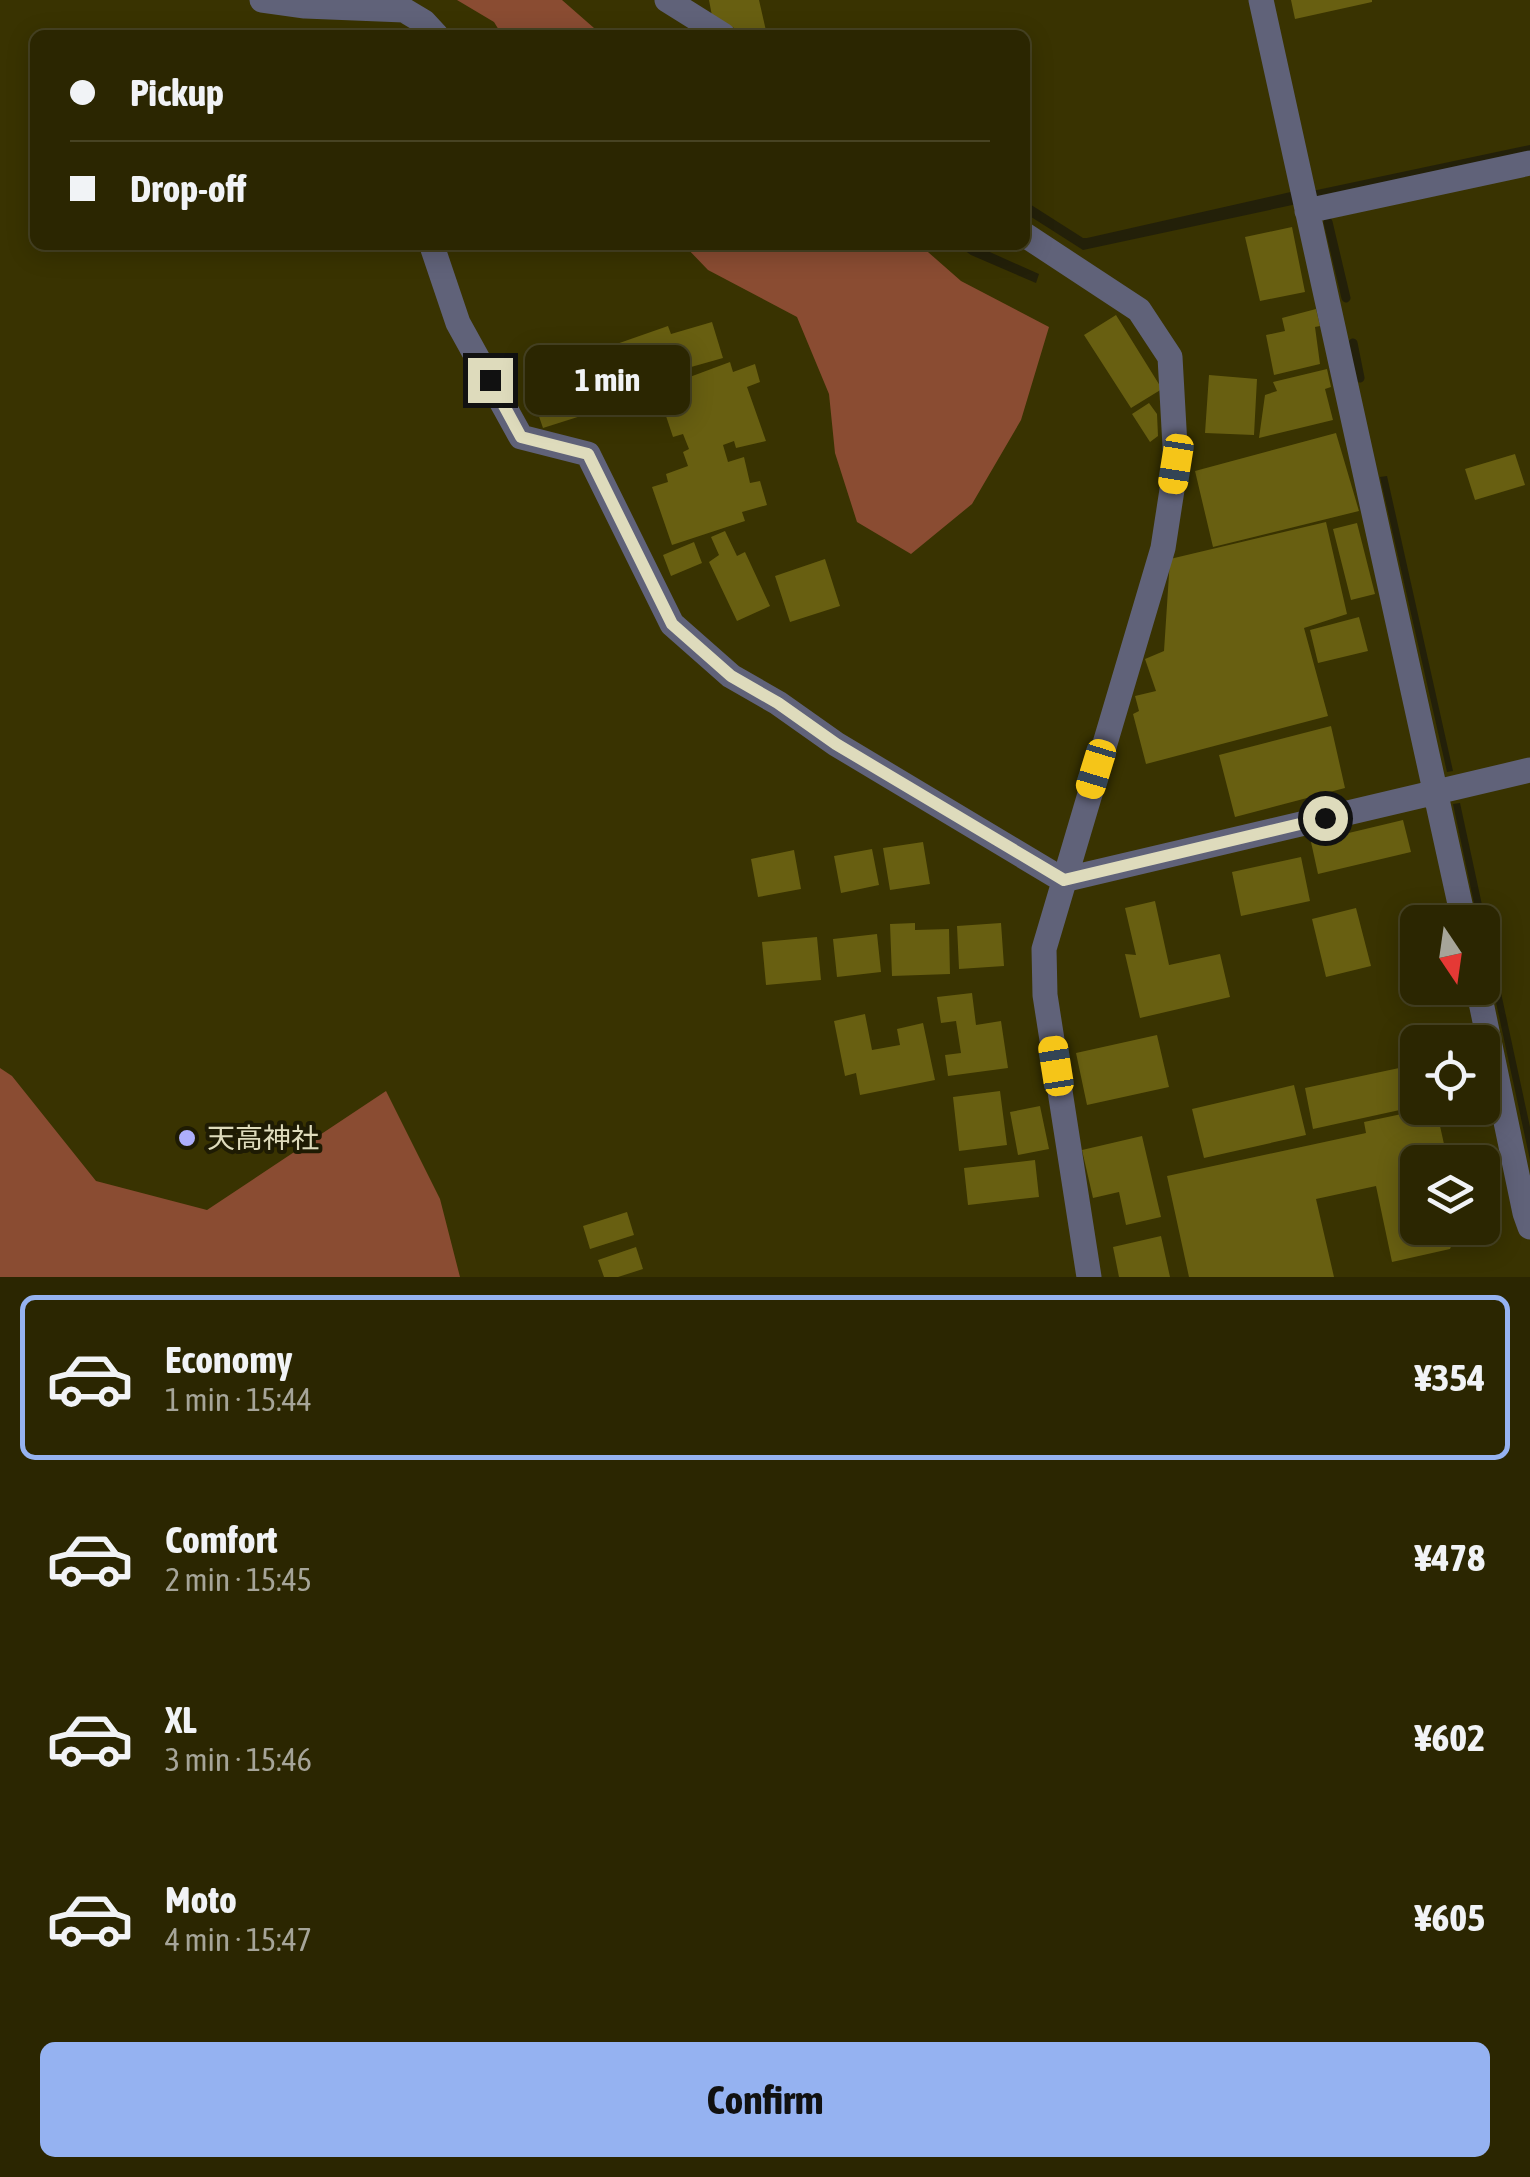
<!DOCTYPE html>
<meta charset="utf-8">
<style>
body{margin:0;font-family:"Asap Condensed","Noto Sans JP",sans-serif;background:#373210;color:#f1f3f6;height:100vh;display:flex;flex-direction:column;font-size:38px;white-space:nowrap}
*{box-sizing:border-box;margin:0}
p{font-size:32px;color:#a6a599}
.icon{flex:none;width:55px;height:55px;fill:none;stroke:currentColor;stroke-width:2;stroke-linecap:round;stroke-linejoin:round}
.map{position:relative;height:1277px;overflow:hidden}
.sheet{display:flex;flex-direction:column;background:#2b2601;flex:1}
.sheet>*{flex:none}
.top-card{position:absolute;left:30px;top:30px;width:1000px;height:220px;border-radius:15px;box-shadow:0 5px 25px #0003,0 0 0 2px #474323;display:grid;align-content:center;height:220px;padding:0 40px;background:#2b2601}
.needle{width:65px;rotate:167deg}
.controls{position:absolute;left:1400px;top:905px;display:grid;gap:20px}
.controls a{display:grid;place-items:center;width:100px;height:100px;border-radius:15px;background:#2b2601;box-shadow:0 5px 25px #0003,0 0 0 2px #474323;font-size:50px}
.end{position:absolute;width:45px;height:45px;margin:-22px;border:12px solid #dedbbc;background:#111;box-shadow:0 0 0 5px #111}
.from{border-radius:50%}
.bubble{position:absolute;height:70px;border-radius:15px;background:#2b2601;box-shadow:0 5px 25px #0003,0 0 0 2px #474323;font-size:32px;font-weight:700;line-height:70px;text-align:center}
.car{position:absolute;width:30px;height:60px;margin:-30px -15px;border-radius:12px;box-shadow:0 0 8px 2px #0007;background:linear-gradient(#f5c518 24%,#345 0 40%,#f5c518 0 76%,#345 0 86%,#f5c518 0)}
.top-card b{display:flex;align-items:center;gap:35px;height:95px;font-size:38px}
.top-card b+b{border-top:2px solid #474323}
.top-card i{width:25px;height:25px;background:#f1f3f6}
ul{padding:18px 0 0;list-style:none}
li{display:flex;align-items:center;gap:30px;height:165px;margin:0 20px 15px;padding:0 20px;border:5px solid transparent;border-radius:15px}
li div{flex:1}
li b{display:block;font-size:38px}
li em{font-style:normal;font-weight:700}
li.current{border-color:#95b2f1}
li>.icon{width:90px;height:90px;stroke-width:1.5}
.action{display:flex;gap:20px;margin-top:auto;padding:20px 40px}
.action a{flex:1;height:115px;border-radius:15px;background:#95b2f1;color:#111;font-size:40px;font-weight:700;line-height:115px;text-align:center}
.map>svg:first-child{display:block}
.forest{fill:#8a4c32}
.water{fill:#232009}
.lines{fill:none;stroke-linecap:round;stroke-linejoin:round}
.stream{stroke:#232009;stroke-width:9}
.building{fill:#685f11}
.minor{stroke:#606279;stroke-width:25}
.route{stroke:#dedbbc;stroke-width:12}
.poi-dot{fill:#adaffb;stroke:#1e1b03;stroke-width:4}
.labels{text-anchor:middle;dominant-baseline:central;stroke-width:8;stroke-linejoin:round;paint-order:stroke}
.poi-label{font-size:28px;fill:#dedbbc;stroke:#1e1b03;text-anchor:start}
</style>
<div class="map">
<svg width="1530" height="1277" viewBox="0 0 1530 1277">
<rect width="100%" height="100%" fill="#393301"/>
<path class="forest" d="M 457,0 L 562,0 L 602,35 L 502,35 L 494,22 Z
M 684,245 L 920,245 L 961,281 L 1049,327 L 1021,420 L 972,504 L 911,554 L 857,522 L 835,453 L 829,394 L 797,317 L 708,270 Z
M 0,1068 L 12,1076 L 96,1181 L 207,1210 L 386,1091 L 440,1199 L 460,1277 L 0,1277 Z"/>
<path class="water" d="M 1530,145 L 1530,154 L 1083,250 L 1025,213 L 1025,201 L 1083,238 L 1087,238 L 1295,191 L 1317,190 Z
M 957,245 L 974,245 L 1039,274 L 1036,283 L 971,255 Z
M 1387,476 L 1453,771 L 1447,772 L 1380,477 Z
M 1460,803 L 1530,1127 L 1530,1160 L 1483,942 L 1482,922 L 1478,922 L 1453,804 Z"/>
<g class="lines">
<path class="stream" d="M 1328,222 L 1346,298
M 1353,343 L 1360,378"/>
</g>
<path class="building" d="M 709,0 L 759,0 L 767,35 L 747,35 L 712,16 Z
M 1291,0 L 1372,0 L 1372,2 L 1295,19 Z
M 1292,227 L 1305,292 L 1260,301 L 1245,237 Z
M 1316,309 L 1320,326 L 1315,327 L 1320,364 L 1274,375 L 1266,335 L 1285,331 L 1282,318 Z
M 1116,315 L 1162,389 L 1131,408 L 1084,335 Z
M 712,322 L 723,358 L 684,369 L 687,378 L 730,362 L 733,372 L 755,364 L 760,382 L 747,387 L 766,441 L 736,448 L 734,441 L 723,445 L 728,462 L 744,457 L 750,483 L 760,481 L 767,505 L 742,512 L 745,521 L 672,545 L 652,487 L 668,482 L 666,474 L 688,466 L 683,452 L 689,449 L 683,434 L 673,437 L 665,413 L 673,410 L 666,389 L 543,428 L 525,376 L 668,326 L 671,334 Z
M 1327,369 L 1331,387 L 1325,389 L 1333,420 L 1259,438 L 1265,395 L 1277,391 L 1273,382 Z
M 1209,375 L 1257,379 L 1254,435 L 1205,433 Z
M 1149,403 L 1157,414 L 1158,436 L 1150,442 L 1132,414 Z
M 1336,433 L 1359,511 L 1213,547 L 1195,471 Z
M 1515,454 L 1525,485 L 1475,500 L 1465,469 Z
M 1326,522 L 1347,614 L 1304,628 L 1328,716 L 1146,764 L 1133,714 L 1139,711 L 1135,696 L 1156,691 L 1145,659 L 1164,651 L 1170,559 Z
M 1357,523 L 1375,594 L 1351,600 L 1333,529 Z
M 725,531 L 737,556 L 745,552 L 770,606 L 737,621 L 709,562 L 719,555 L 711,537 Z
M 694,542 L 702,563 L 671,576 L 663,555 Z
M 825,559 L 840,606 L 790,622 L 775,576 Z
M 1359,617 L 1368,651 L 1318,663 L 1310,630 Z
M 1331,726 L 1345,788 L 1235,817 L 1219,755 Z
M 1403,820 L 1411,852 L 1318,874 L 1311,842 Z
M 923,842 L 930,884 L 890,890 L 883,848 Z
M 872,849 L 879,885 L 841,893 L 834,856 Z
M 794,850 L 801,889 L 758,897 L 751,859 Z
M 1301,857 L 1310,901 L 1241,916 L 1232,872 Z
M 1155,901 L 1169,965 L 1220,954 L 1230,997 L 1140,1018 L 1125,954 L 1136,955 L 1125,908 Z
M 1356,908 L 1371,966 L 1326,977 L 1312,919 Z
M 915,923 L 915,930 L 949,929 L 950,974 L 892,976 L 890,924 Z
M 1001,923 L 1004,966 L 959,969 L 957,926 Z
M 877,934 L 881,972 L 837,977 L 833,939 Z
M 817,937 L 821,980 L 766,985 L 762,942 Z
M 972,993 L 976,1025 L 1001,1021 L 1008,1068 L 948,1076 L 945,1055 L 961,1053 L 956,1021 L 941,1023 L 937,997 Z
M 865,1014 L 872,1050 L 900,1045 L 897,1029 L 923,1023 L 935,1080 L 860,1095 L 856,1073 L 845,1076 L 834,1021 Z
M 1157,1035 L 1169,1087 L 1087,1105 L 1076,1053 Z
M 1418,1064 L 1418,1106 L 1313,1129 L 1305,1088 Z
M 1294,1085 L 1306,1135 L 1204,1158 L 1192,1109 Z
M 1000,1091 L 1007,1145 L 959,1151 L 953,1097 Z
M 1040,1106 L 1049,1149 L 1018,1155 L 1010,1112 Z
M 1430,1108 L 1436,1108 L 1448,1162 L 1418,1162 L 1418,1228 L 1459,1228 L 1450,1249 L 1392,1262 L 1376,1186 L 1316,1199 L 1334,1277 L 1189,1277 L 1167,1176 L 1366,1133 L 1364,1122 Z
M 1142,1136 L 1161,1217 L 1126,1225 L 1119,1192 L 1093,1198 L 1082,1150 Z
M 1035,1160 L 1039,1197 L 968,1205 L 964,1168 Z
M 627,1212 L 634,1235 L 590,1249 L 583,1226 Z
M 1161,1236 L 1170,1277 L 1119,1277 L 1113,1247 Z
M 636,1247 L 643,1269 L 618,1277 L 604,1277 L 598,1260 Z"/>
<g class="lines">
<path class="minor" d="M 262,0 L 305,6 L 404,10 L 424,22 L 436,35
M 667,0 L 723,35
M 1261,0 L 1464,922
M 1307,211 L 1530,163
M 1025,235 L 1139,310 L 1170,357 L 1176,464 L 1163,548 L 1044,949 L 1045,995 L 1089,1277
M 435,245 L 433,249 L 458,323 L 521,437 L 588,454 L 672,624 L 731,676 L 778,703 L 836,744 L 1063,880 L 1530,770
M 1478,988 L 1525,1213 L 1530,1227"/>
</g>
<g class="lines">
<path class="route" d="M 490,380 L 521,437 L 588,454 L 672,624 L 731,676 L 778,703 L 836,744 L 1064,880 L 1325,818"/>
</g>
<circle class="poi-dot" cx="187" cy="1138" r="10"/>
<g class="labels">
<g class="poi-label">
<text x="207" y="1138">天高神社</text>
</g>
</g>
</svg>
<div class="controls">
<a><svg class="needle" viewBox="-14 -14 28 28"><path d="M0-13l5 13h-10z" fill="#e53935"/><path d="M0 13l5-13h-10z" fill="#a6a599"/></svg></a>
<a><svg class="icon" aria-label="locate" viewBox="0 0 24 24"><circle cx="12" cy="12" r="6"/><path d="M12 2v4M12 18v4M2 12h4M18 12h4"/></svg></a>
<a><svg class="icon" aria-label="layers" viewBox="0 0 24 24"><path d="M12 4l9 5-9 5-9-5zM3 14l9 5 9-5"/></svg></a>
</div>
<i class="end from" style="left:1325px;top:818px"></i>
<i class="end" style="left:490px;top:380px"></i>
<div class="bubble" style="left:525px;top:345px;width:165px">1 min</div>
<i class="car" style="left:1176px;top:464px;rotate:189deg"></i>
<i class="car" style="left:1096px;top:769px;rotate:197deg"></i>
<i class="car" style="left:1056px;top:1066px;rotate:351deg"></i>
<div class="top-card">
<b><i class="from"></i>Pickup</b>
<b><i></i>Drop-off</b>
</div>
</div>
<section class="sheet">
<ul>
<li class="current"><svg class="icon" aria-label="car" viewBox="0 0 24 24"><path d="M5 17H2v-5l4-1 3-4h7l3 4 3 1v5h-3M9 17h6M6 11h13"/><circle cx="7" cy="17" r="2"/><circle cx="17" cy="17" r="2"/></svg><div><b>Economy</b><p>1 min · 15:44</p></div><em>¥354</em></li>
<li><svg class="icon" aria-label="car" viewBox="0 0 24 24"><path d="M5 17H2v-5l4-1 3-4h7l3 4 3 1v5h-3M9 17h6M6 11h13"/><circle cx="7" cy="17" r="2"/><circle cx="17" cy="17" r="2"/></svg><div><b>Comfort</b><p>2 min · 15:45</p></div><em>¥478</em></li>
<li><svg class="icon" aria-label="car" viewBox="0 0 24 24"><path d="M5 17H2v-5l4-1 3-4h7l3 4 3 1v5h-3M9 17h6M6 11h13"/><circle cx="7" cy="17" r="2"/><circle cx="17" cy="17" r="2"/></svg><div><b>XL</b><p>3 min · 15:46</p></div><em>¥602</em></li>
<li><svg class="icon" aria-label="car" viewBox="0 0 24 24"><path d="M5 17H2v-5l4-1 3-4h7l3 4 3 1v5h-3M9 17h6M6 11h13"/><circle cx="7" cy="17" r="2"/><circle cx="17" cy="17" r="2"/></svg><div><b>Moto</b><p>4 min · 15:47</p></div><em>¥605</em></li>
</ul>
<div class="action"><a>Confirm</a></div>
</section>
